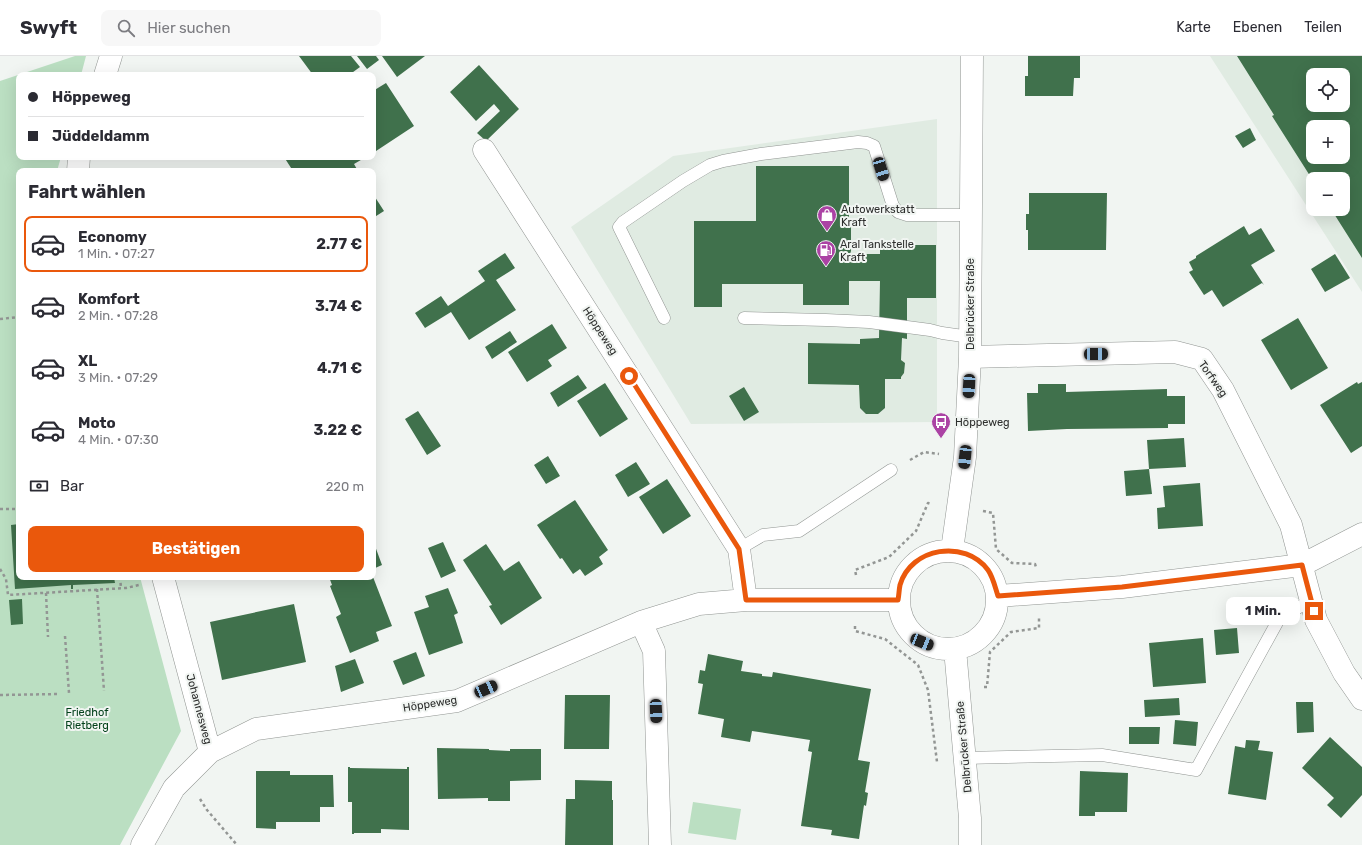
<!DOCTYPE html>
<html lang="de">
<meta charset="utf-8">
<style>
body{margin:0;font-family:Rubik,sans-serif;background:#f7f7f7;color:#2b2b33;height:100vh;display:flex;flex-direction:column;font-size:15px;white-space:nowrap}
*{box-sizing:border-box;margin:0}
p{font-size:13px;color:#7c7c81}
.icon{flex:none;width:22px;height:22px;fill:none;stroke:currentColor;stroke-width:2;stroke-linecap:round;stroke-linejoin:round}
.map{position:relative;flex:1;overflow:hidden}
.side{position:absolute;left:16px;top:112px;width:360px;height:412px;display:flex;flex-direction:column;background:#fff;border-radius:8px;box-shadow:0 4px 16px #0002}
.side>*{flex:none}
.guide{position:absolute;left:16px;top:16px;width:360px;height:88px;border-radius:8px;box-shadow:0 4px 16px #0002;display:grid;align-content:center;height:88px;padding:0 12px;background:#fff}
.fabs{position:absolute;left:1306px;top:12px;display:grid;gap:8px}
.fabs a{display:grid;place-items:center;width:44px;height:44px;border-radius:8px;background:#fff;box-shadow:0 4px 16px #0002;font-size:20px}
.end{position:absolute;width:18px;height:18px;margin:-9px;border:5px solid #ea580c;background:#fff;box-shadow:0 0 0 2px #fff}
.from{border-radius:50%}
.bubble{position:absolute;height:28px;border-radius:8px;background:#fff;box-shadow:0 4px 16px #0002;font-size:13px;font-weight:700;line-height:28px;text-align:center}
.car{position:absolute;width:12px;height:24px;margin:-12px -6px;border-radius:5px;box-shadow:0 0 3px 1px #0007;background:linear-gradient(#222 24%,#8ab4d8 0 40%,#222 0 76%,#8ab4d8 0 86%,#222 0)}
.guide b{display:flex;align-items:center;gap:14px;height:38px;font-size:15px}
.guide b+b{border-top:1px solid #e1e1e2}
.guide i{width:10px;height:10px;background:#2b2b33}
ul{padding:0;list-style:none}
li{display:flex;align-items:center;gap:12px;height:56px;margin:0 8px 6px;padding:0 4px;border:2px solid transparent;border-radius:8px}
li div{flex:1}
li b{display:block;font-size:15px}
li em{font-style:normal;font-weight:700}
li.active{border-color:#ea580c}
li>.icon{width:36px;height:36px;stroke-width:1.5}
h2{padding:0 12px;font-size:18px;line-height:48px}
.pay{display:flex;align-items:center;gap:10px;height:44px;padding:0 12px;font-size:15px}
.pay p{margin-inline-start:auto}
.cta{display:flex;gap:8px;margin-top:auto;padding:8px 12px}
.cta a{flex:1;height:46px;border-radius:8px;background:#ea580c;color:#fff;font-size:16px;font-weight:700;line-height:46px;text-align:center}
header{display:flex;align-items:center;gap:24px;box-sizing:border-box;height:56px;padding:0 20px;background:#fff;border-bottom:1px solid #e1e1e2}
header strong{font-size:19px}
nav{display:flex;gap:22px;margin-inline-start:auto;font-size:14px}
.search{width:280px;height:36px;background:#f7f7f7;display:flex;align-items:center;gap:10px;box-sizing:border-box;padding:0 14px;border-radius:8px;color:#7c7c81;font-size:15px}
.map>svg:first-child{display:block}
.built{fill:#e0ebe2;fill-rule:evenodd}
.green{fill:#bbdfc2}
.building{fill:#40714c;fill-rule:evenodd}
.lines{fill:none;stroke-linecap:round;stroke-linejoin:round}
.service-casing{stroke:#919592;stroke-width:13}
.minor-casing{stroke:#919592;stroke-width:23}
.path{stroke:#939694;stroke-width:2.5;stroke-dasharray:3 3;stroke-linecap:butt}
.service{stroke:#fff;stroke-width:12}
.minor{stroke:#fff;stroke-width:22}
.route{stroke:#ea580c;stroke-width:5}
.labels{text-anchor:middle;dominant-baseline:central;stroke-width:4;stroke-linejoin:round;paint-order:stroke}
.poi-label{font-size:11px;fill:#2d2e2d;stroke:#f1f5f2;text-anchor:start}
.street-label{font-size:11px;fill:#2d2e2d;stroke:#f1f5f2}
.park-label{font-size:11px;fill:#03411b;stroke:#f1f5f2}
</style>
<header>
<strong>Swyft</strong>
<div class="search"><svg class="icon" aria-label="search" viewBox="0 0 24 24"><circle cx="10" cy="10" r="6"/><path d="M15 15l6 6"/></svg>Hier suchen</div>
<nav><a>Karte</a><a>Ebenen</a><a>Teilen</a></nav>
</header>
<div class="map">
<svg width="1362" height="789" viewBox="0 0 1362 789">
<rect width="100%" height="100%" fill="#f1f5f2"/>
<path class="built" d="M 1210,0 L 1362,0 L 1362,236 ZM 1313,19 L 1343,19 L 1343,49 L 1313,49 ZM 1313,71 L 1343,71 L 1343,101 L 1313,101 ZM 1313,123 L 1343,123 L 1343,153 L 1313,153 Z
M 937,63 L 937,366 L 691,368 L 571,171 L 673,100 Z"/>
<path class="green" d="M 75,0 L 86,0 L 81,19 L 19,19 L 19,101 L 61,101 L 57,115 L 19,115 L 19,521 L 140,521 L 181,675 L 120,789 L 0,789 L 0,25 Z
M 693,746 L 741,753 L 736,784 L 688,777 Z"/>
<path class="building" d="M 299,0 L 351,0 L 360,11 L 349,19 L 313,19 Z
M 357,0 L 376,0 L 379,4 L 367,13 Z
M 382,0 L 425,0 L 397,21 Z
M 1028,0 L 1080,0 L 1080,22 L 1074,22 L 1073,40 L 1025,40 L 1025,20 L 1028,20 Z
M 1237,0 L 1362,0 L 1362,202 L 1331,153 L 1343,153 L 1343,123 L 1312,123 L 1272,60 L 1274,59 ZM 1313,19 L 1343,19 L 1343,49 L 1313,49 ZM 1313,71 L 1343,71 L 1343,101 L 1313,101 Z
M 479,9 L 519,53 L 486,85 L 477,77 L 500,55 L 494,48 L 476,65 L 450,36 Z
M 386,27 L 414,70 L 373,97 L 373,35 Z
M 1250,72 L 1256,84 L 1243,92 L 1235,80 Z
M 284,101 L 366,101 L 354,108 L 358,115 L 293,115 Z
M 756,110 L 849,110 L 849,163 L 851,163 L 851,195 L 850,198 L 880,198 L 880,189 L 936,189 L 936,242 L 907,242 L 907,283 L 902,282 L 901,304 L 905,307 L 904,317 L 901,321 L 901,323 L 885,323 L 885,352 L 878,358 L 866,358 L 860,352 L 859,329 L 808,328 L 808,287 L 860,288 L 860,283 L 879,282 L 880,225 L 849,225 L 849,249 L 803,249 L 803,228 L 722,228 L 722,251 L 694,251 L 694,165 L 756,165 Z
M 1029,137 L 1107,137 L 1106,194 L 1028,194 L 1028,174 L 1026,174 L 1026,158 L 1029,158 Z
M 373,138 L 384,155 L 373,162 Z
M 1244,170 L 1249,179 L 1261,172 L 1275,195 L 1251,209 L 1264,229 L 1262,227 L 1223,251 L 1212,234 L 1204,239 L 1189,216 L 1193,214 L 1189,206 L 1196,202 L 1196,200 Z
M 505,197 L 515,212 L 496,224 L 516,254 L 469,284 L 451,256 L 425,272 L 415,257 L 441,240 L 448,250 L 485,225 L 478,215 Z
M 1335,198 L 1350,222 L 1325,236 L 1311,213 Z
M 1298,262 L 1328,312 L 1291,334 L 1261,284 Z
M 552,268 L 567,292 L 548,304 L 552,310 L 527,326 L 508,296 Z
M 510,275 L 517,286 L 492,303 L 485,291 Z
M 578,319 L 587,332 L 558,351 L 550,337 Z
M 1357,326 L 1358,328 L 1362,326 L 1362,390 L 1351,397 L 1320,349 Z
M 605,327 L 628,363 L 600,381 L 577,345 Z
M 1038,328 L 1066,328 L 1066,336 L 1167,333 L 1167,340 L 1185,340 L 1185,368 L 1168,368 L 1168,372 L 1067,373 L 1028,375 L 1027,337 L 1038,337 Z
M 744,331 L 759,356 L 744,365 L 729,340 Z
M 418,355 L 441,390 L 427,399 L 405,363 Z
M 1184,382 L 1186,411 L 1149,413 L 1147,384 Z
M 548,400 L 560,420 L 546,428 L 534,409 Z
M 636,406 L 650,428 L 628,441 L 615,419 Z
M 1149,413 L 1152,438 L 1126,440 L 1124,415 Z
M 667,423 L 691,460 L 663,478 L 639,441 Z
M 1200,427 L 1203,470 L 1158,473 L 1157,452 L 1165,451 L 1163,430 Z
M 575,444 L 608,494 L 599,501 L 603,508 L 585,520 L 580,513 L 573,518 L 562,502 L 560,503 L 537,469 Z
M 19,468 L 19,521 L 114,521 L 115,527 L 73,529 L 73,533 L 71,533 L 71,529 L 15,533 L 11,469 Z
M 443,486 L 456,515 L 441,522 L 428,492 Z
M 486,488 L 504,515 L 519,505 L 542,542 L 501,569 L 489,550 L 492,549 L 463,504 Z
M 373,490 L 375,490 L 382,509 L 373,513 Z
M 329,521 L 373,521 L 392,570 L 376,576 L 379,585 L 350,597 L 336,561 L 341,558 L 330,530 L 332,529 Z
M 448,532 L 458,557 L 454,559 L 463,587 L 429,599 L 414,556 L 429,551 L 425,540 Z
M 22,543 L 23,568 L 11,569 L 9,544 Z
M 294,548 L 306,606 L 222,624 L 210,566 Z
M 1237,572 L 1239,597 L 1216,599 L 1214,574 Z
M 1203,582 L 1206,627 L 1153,631 L 1149,587 Z
M 416,596 L 425,620 L 403,629 L 393,605 Z
M 708,598 L 743,605 L 741,615 L 762,618 L 762,620 L 772,621 L 773,616 L 871,633 L 858,704 L 870,706 L 865,736 L 868,737 L 866,750 L 864,749 L 859,783 L 831,779 L 832,774 L 801,770 L 812,696 L 808,695 L 810,684 L 752,675 L 750,686 L 721,681 L 724,663 L 698,658 L 703,628 L 698,627 L 700,614 L 705,615 Z
M 355,603 L 364,627 L 341,636 L 335,610 Z
M 565,639 L 610,639 L 609,693 L 564,693 Z
M 1179,642 L 1180,659 L 1145,661 L 1144,644 Z
M 1296,646 L 1313,646 L 1314,676 L 1297,677 Z
M 1175,664 L 1198,666 L 1196,690 L 1173,688 Z
M 1129,671 L 1160,671 L 1159,688 L 1129,688 Z
M 1330,681 L 1362,711 L 1362,739 L 1341,762 L 1327,749 L 1334,742 L 1302,712 Z
M 1246,684 L 1260,685 L 1258,694 L 1273,696 L 1266,744 L 1228,738 L 1235,690 L 1245,692 Z
M 437,692 L 489,693 L 489,694 L 510,695 L 510,693 L 541,693 L 541,724 L 510,725 L 510,745 L 488,745 L 488,742 L 438,743 Z
M 348,711 L 350,711 L 350,712 L 407,713 L 407,711 L 409,711 L 409,774 L 381,773 L 381,777 L 354,777 L 354,778 L 352,778 L 352,746 L 348,746 Z
M 256,715 L 290,715 L 290,719 L 333,719 L 334,751 L 320,751 L 320,766 L 276,766 L 276,773 L 256,772 Z
M 1080,715 L 1128,717 L 1127,756 L 1095,756 L 1095,760 L 1079,760 Z
M 575,724 L 612,725 L 612,744 L 613,744 L 613,789 L 565,789 L 566,743 L 575,743 Z"/>
<g class="lines">
<g class="service-casing">
<path id="service" d="M 664,262 L 619,171 L 623,166 L 683,125 L 710,109 L 723,105 L 761,98 L 858,86 L 867,87 L 874,90 L 893,150 L 898,156 L 907,159 L 971,159
M 744,262 L 826,264 L 869,266 L 930,274 L 942,277 L 970,281
M 739,493 L 763,479 L 799,475 L 891,414
M 964,702 L 1102,699 L 1196,714 L 1280,561 L 1311,545"/>
</g>
<g class="minor-casing">
<path id="minor" d="M 105,19 L 111,0
M 484,94 L 739,493 L 746,544
M 78,115 L 79,101
M 970,301 L 1175,296 L 1202,303 L 1223,334 L 1291,469 L 1316,564 L 1344,617 L 1362,643
M 952,494 L 965,401 L 970,301 L 972,0
M899 544a49 49 0 1 1 98 0a49 49 0 1 1-98 0Z
M 163,521 L 210,696
M 998,540 L 1122,531 L 1302,509 L 1362,478
M 641,566 L 654,595 L 660,789
M 955,593 L 970,762 L 970,789
M 142,789 L 174,732 L 210,696 L 256,673 L 457,645 L 641,566 L 699,548 L 746,544 L 898,544"/>
</g>
<path class="path" d="M 0,263 L 19,261
M 910,404 L 924,396 L 939,398
M 0,453 L 19,453
M 983,455 L 993,457 L 996,493 L 1012,507 L 1035,508 L 1036,511
M 0,513 L 6,523 L 8,539 L 126,532 L 139,529
M 856,519 L 855,514 L 889,501 L 916,475 L 928,447 L 932,448
M 120,521 L 121,532
M 97,533 L 104,635
M 46,537 L 48,581
M 855,570 L 855,575 L 885,583 L 918,609 L 928,634 L 937,706
M 65,580 L 69,637
M 984,631 L 987,631 L 990,596 L 1011,576 L 1039,572 L 1039,562
M 0,639 L 59,638
M 200,743 L 207,754 L 237,789"/>
<use href="#service" class="service"/>
<use href="#minor" class="minor"/>
</g>
<g class="lines">
<path class="route" d="M 629,320 L 739,493 L 746,544 L 898,544 C 899,539 899,534 900,529 C 911,491 965,483 988,514 C 993,521 995,531 998,540 L 1122,531 L 1302,509 L 1314,555"/>
</g>
<defs>
<g id="shop-pin" transform="scale(1)"><path d="M0 17L-7.5 6A9.5 9.5 0 1 1 7.5 6Z" fill="#ab42a4" stroke="#f1f5f2"/><path d="M-5-2.5h2.3a2.7 3.5 0 0 1 5.4 0H5L5.5 6h-11ZM-1.5-2.5h3a1.5 2.3 0 0 0-3 0Z" fill="#fff"/></g>
<g id="fuel-pin" transform="scale(1)"><path d="M0 17L-7.5 6A9.5 9.5 0 1 1 7.5 6Z" fill="#ab42a4" stroke="#f1f5f2"/><path d="M-5.5-6h7V0h2V4h1.3V-2.5L3-4.5l.8-.8L6-3V5H2.5V1h-1V6h-7ZM-4.2-4.7v3.2H.2V-4.7Z" fill="#fff"/></g>
<g id="bus-pin" transform="scale(1)"><path d="M0 17L-7.5 6A9.5 9.5 0 1 1 7.5 6Z" fill="#ab42a4" stroke="#f1f5f2"/><path d="M-5-6H5V4H4V6H2V4H-2V6H-4V4H-5ZM-3.5-4V0h7V-4ZM-3.5 1.2v1.5H-2V1.2ZM2 1.2v1.5H3.5V1.2Z" fill="#fff"/></g>
</defs>
<g fill-rule="evenodd">
<use href="#shop-pin" x="827" y="159"/>
<use href="#fuel-pin" x="826" y="194"/>
<use href="#bus-pin" x="941" y="366"/>
</g>
<g class="labels">
<g class="poi-label">
<text x="841" y="153">Autowerkstatt<tspan x="841" dy="13">Kraft</tspan></text>
<text x="840" y="188">Aral Tankstelle<tspan x="840" dy="13">Kraft</tspan></text>
<text x="955" y="366">Höppeweg</text>
</g>
<g class="street-label">
<text transform="translate(970 248) rotate(-90)">Delbrücker Straße</text>
<text transform="translate(600 275) rotate(57)">Höppeweg</text>
<text transform="translate(1213 323) rotate(55)">Torfweg</text>
<text transform="translate(430 648) rotate(-9)">Höppeweg</text>
<text transform="translate(199 653) rotate(75)">Johannesweg</text>
<text transform="translate(964 691) rotate(-95)">Delbrücker Straße</text>
</g>
<g class="park-label">
<text x="87" y="656">Friedhof<tspan x="87" dy="13">Rietberg</tspan></text>
</g>
</g>
</svg>
<div class="fabs">
<a><svg class="icon" aria-label="locate" viewBox="0 0 24 24"><circle cx="12" cy="12" r="6"/><path d="M12 2v4M12 18v4M2 12h4M18 12h4"/></svg></a>
<a>+</a>
<a>−</a>
</div>
<i class="end from" style="left:629px;top:320px"></i>
<i class="end" style="left:1314px;top:555px"></i>
<div class="bubble" style="left:1226px;top:541px;width:74px">1 Min.</div>
<i class="car" style="left:881px;top:113px;rotate:163deg"></i>
<i class="car" style="left:1096px;top:298px;rotate:89deg"></i>
<i class="car" style="left:969px;top:330px;rotate:183deg"></i>
<i class="car" style="left:965px;top:401px;rotate:186deg"></i>
<i class="car" style="left:922px;top:586px;rotate:112deg"></i>
<i class="car" style="left:486px;top:633px;rotate:66deg"></i>
<i class="car" style="left:656px;top:655px;rotate:178deg"></i>
<div class="guide">
<b><i class="from"></i>Höppeweg</b>
<b><i></i>Jüddeldamm</b>
</div>
<section class="side">
<h2>Fahrt wählen</h2>
<ul>
<li class="active"><svg class="icon" aria-label="car" viewBox="0 0 24 24"><path d="M5 17H2v-5l4-1 3-4h7l3 4 3 1v5h-3M9 17h6M6 11h13"/><circle cx="7" cy="17" r="2"/><circle cx="17" cy="17" r="2"/></svg><div><b>Economy</b><p>1 Min. · 07:27</p></div><em>2.77 €</em></li>
<li><svg class="icon" aria-label="car" viewBox="0 0 24 24"><path d="M5 17H2v-5l4-1 3-4h7l3 4 3 1v5h-3M9 17h6M6 11h13"/><circle cx="7" cy="17" r="2"/><circle cx="17" cy="17" r="2"/></svg><div><b>Komfort</b><p>2 Min. · 07:28</p></div><em>3.74 €</em></li>
<li><svg class="icon" aria-label="car" viewBox="0 0 24 24"><path d="M5 17H2v-5l4-1 3-4h7l3 4 3 1v5h-3M9 17h6M6 11h13"/><circle cx="7" cy="17" r="2"/><circle cx="17" cy="17" r="2"/></svg><div><b>XL</b><p>3 Min. · 07:29</p></div><em>4.71 €</em></li>
<li><svg class="icon" aria-label="car" viewBox="0 0 24 24"><path d="M5 17H2v-5l4-1 3-4h7l3 4 3 1v5h-3M9 17h6M6 11h13"/><circle cx="7" cy="17" r="2"/><circle cx="17" cy="17" r="2"/></svg><div><b>Moto</b><p>4 Min. · 07:30</p></div><em>3.22 €</em></li>
</ul>
<div class="pay"><svg class="icon" aria-label="cash" viewBox="0 0 24 24"><path d="M3 7h18v10H3z"/><circle cx="12" cy="12" r="2"/></svg>Bar<p>220 m</p></div>
<div class="cta"><a>Bestätigen</a></div>
</section>
</div>
